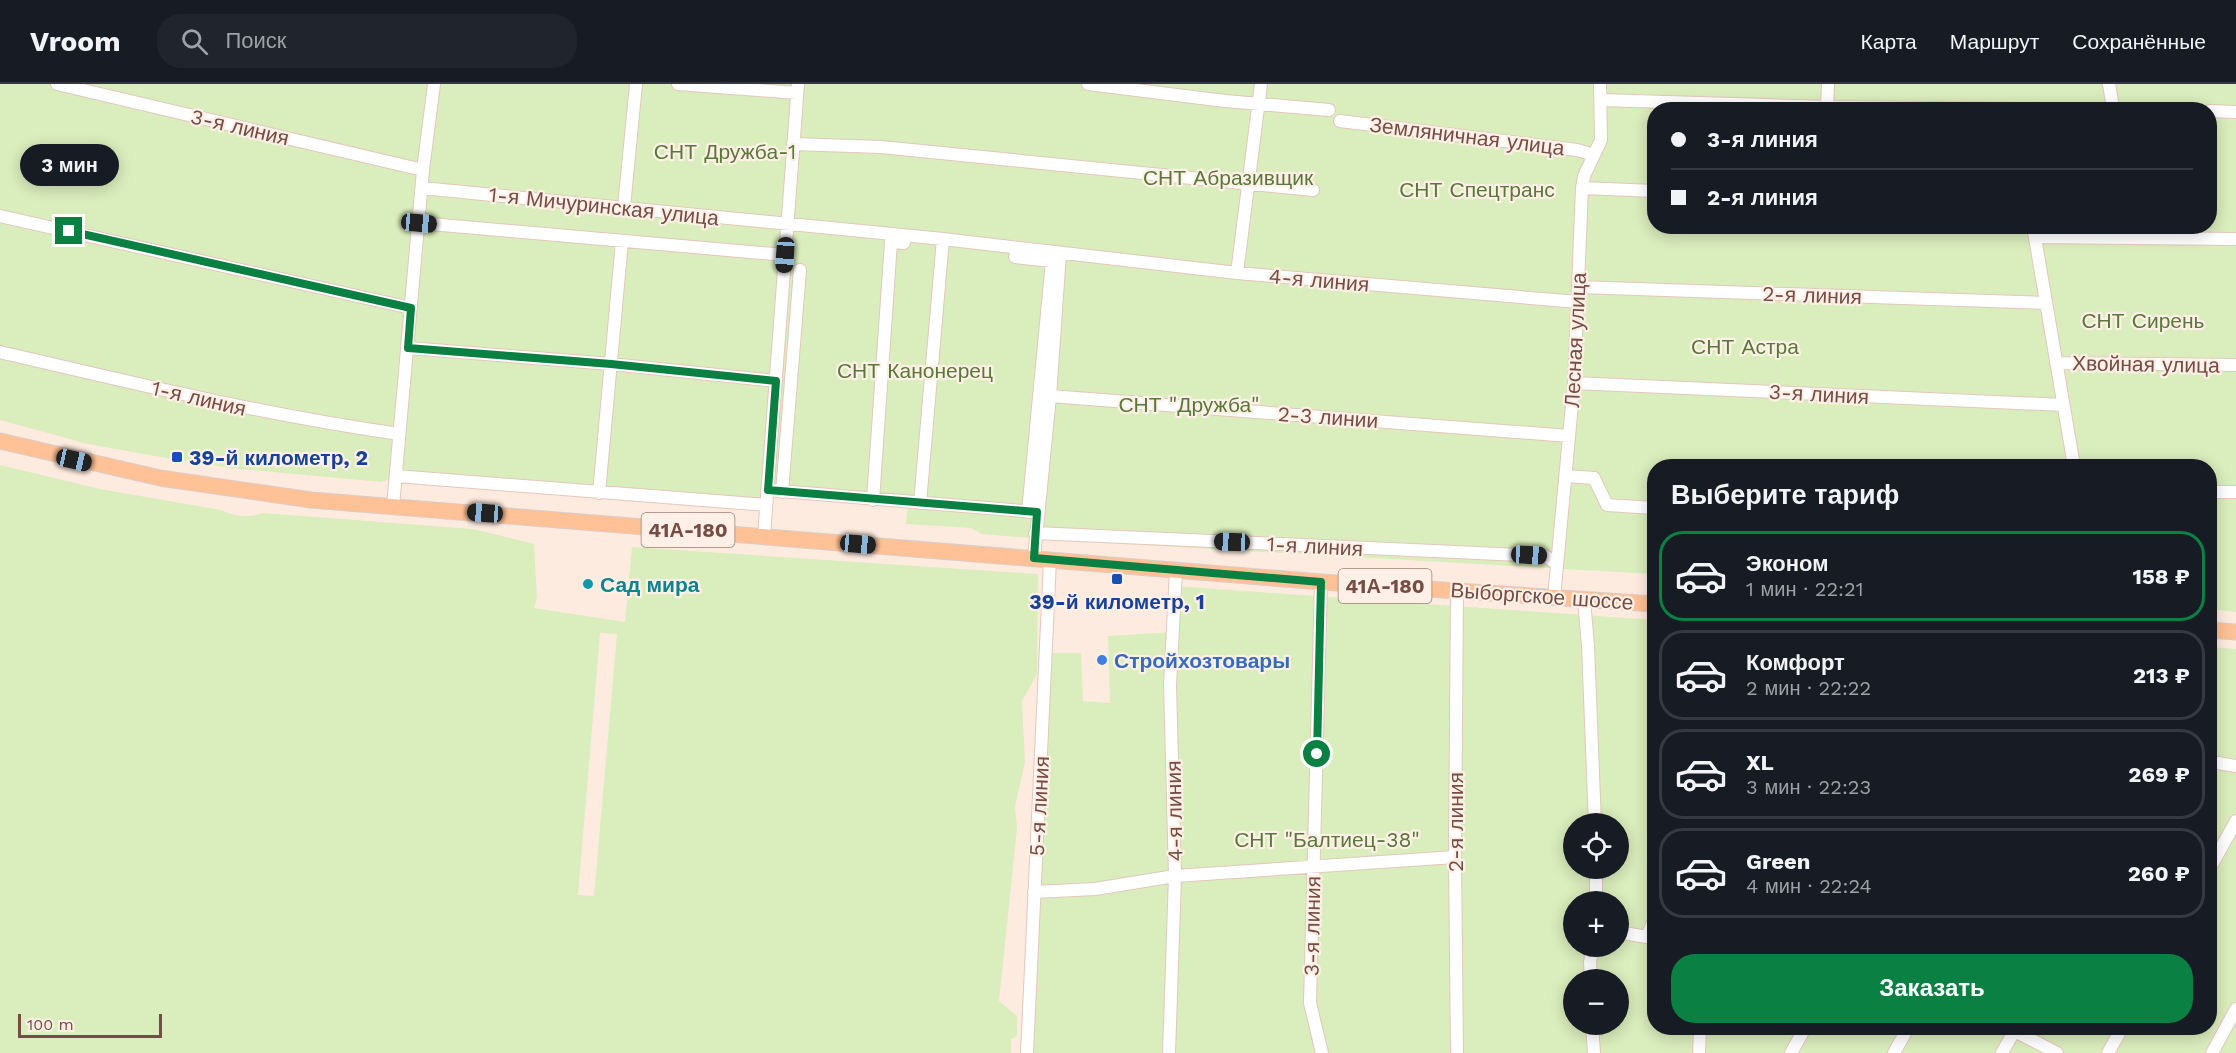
<!DOCTYPE html>
<html lang="ru">
<meta charset="utf-8">
<style>
body{margin:0;font-family:"Work Sans",sans-serif;background:#20242c;color:#f1f3f6;height:100vh;display:flex;flex-direction:column;font-size:22px;white-space:nowrap}
*{box-sizing:border-box;margin:0}
p{font-size:20px;color:#9ea1a6}
.icon{flex:none;width:33px;height:33px;fill:none;stroke:currentColor;stroke-width:2;stroke-linecap:round;stroke-linejoin:round}
.map{position:relative;flex:1;overflow:hidden}
.drawer{position:absolute;left:1647px;top:375px;width:570px;height:576px;display:flex;flex-direction:column;background:#171b24;border-radius:24px;box-shadow:0 3px 15px #0003}
.drawer>*{flex:none}
.top-card{position:absolute;left:1647px;top:18px;width:570px;height:132px;border-radius:24px;box-shadow:0 3px 15px #0003;display:grid;align-content:center;height:132px;padding:0 24px;background:#171b24}
.tools{position:absolute;left:1563px;top:729px;display:grid;gap:12px}
.tools a{display:grid;place-items:center;width:66px;height:66px;border-radius:50%;background:#171b24;box-shadow:0 3px 15px #0003;font-size:30px}
.scale{position:absolute;left:18px;bottom:15px;width:144px;box-sizing:border-box;padding-left:6px;border:3px solid #764c45;border-top:0;font-size:16px;line-height:21px;white-space:nowrap;color:#764c45;-webkit-text-stroke:4px #fff0e7;paint-order:stroke}
.end{position:absolute;width:27px;height:27px;margin:-14px;border:8px solid #0b8043;background:#fff;box-shadow:0 0 0 3px #fff}
.from{border-radius:50%}
.bubble{position:absolute;height:42px;border-radius:21px;background:#171b24;box-shadow:0 3px 15px #0003;font-size:20px;font-weight:700;line-height:42px;text-align:center}
.car{position:absolute;width:18px;height:36px;margin:-18px -9px;border-radius:8px;box-shadow:0 0 4px 2px #0007;background:linear-gradient(#222 24%,#8ab4d8 0 40%,#222 0 76%,#8ab4d8 0 86%,#222 0)}
.top-card b{display:flex;align-items:center;gap:21px;height:57px;font-size:22px}
.top-card b+b{border-top:2px solid #363941}
.top-card i{width:15px;height:15px;background:#f1f3f6}
ul{padding:0;list-style:none}
li{display:flex;align-items:center;gap:18px;height:90px;margin:0 12px 9px;padding:0 12px;border:3px solid #363941;border-radius:24px}
li div{flex:1}
li b{display:block;font-size:22px}
li em{font-style:normal;font-weight:700}
li.on{border-color:#0b8043}
li>.icon{width:54px;height:54px;stroke-width:1.5}
h2{padding:0 24px;font-size:27px;line-height:72px}
.cta{display:flex;gap:12px;margin-top:auto;padding:12px 24px}
.cta a{flex:1;height:69px;border-radius:24px;background:#0b8043;color:#fff;font-size:24px;font-weight:700;line-height:69px;text-align:center}
header{display:flex;align-items:center;gap:36px;box-sizing:border-box;height:84px;padding:0 30px;background:#171b24;border-bottom:2px solid #363941}
header strong{font-size:28px}
nav{display:flex;gap:33px;margin-inline-start:auto;font-size:21px}
.search{width:420px;height:54px;background:#20242c;display:flex;align-items:center;gap:15px;box-sizing:border-box;padding:0 21px;border-radius:24px;color:#9ea1a6;font-size:22px}
.map>svg:first-child{display:block}
.green{fill:#daedbc;fill-rule:evenodd}
.lines{fill:none;stroke-linecap:round;stroke-linejoin:round}
.minor-casing{stroke:#e5c7bd;stroke-width:14}
.major-casing{stroke:#d9cdcb;stroke-width:17}
.minor{stroke:#fff;stroke-width:12}
.major{stroke:#ffc195;stroke-width:15}
.route{stroke:#0b8043;stroke-width:8}
.transit-dot{fill:#1a4fb4;stroke:#fff0e7;stroke-width:2}
.culture-dot{fill:#0f9aa8;stroke:#fff0e7;stroke-width:2}
.shop-dot{fill:#3f7fe0;stroke:#fff0e7;stroke-width:2}
.labels{text-anchor:middle;dominant-baseline:central;stroke-width:4.5;stroke-linejoin:round;paint-order:stroke}
.shield{fill:#fff0e7;stroke:#9f7d76;stroke-width:1.5}
.shield-label{font-size:20px;font-weight:bold;fill:#764c45}
.street-label{font-size:21px;fill:#764c45;stroke:#fff0e7}
.park-label{font-size:21px;fill:#597839;stroke:#fff0e7}
.transit-label{font-size:21px;font-weight:bold;fill:#164399;stroke:#fff0e7;text-anchor:start}
.culture-label{font-size:21px;font-weight:bold;fill:#0d838f;stroke:#fff0e7;text-anchor:start}
.shop-label{font-size:21px;font-weight:bold;fill:#366cbe;stroke:#fff0e7;text-anchor:start}
</style>
<header>
<strong>Vroom</strong>
<div class="search"><svg class="icon" aria-label="search" viewBox="0 0 24 24"><circle cx="10" cy="10" r="6"/><path d="M15 15l6 6"/></svg>Поиск</div>
<nav><a>Карта</a><a>Маршрут</a><a>Сохранённые</a></nav>
</header>
<div class="map">
<svg width="2236" height="969" viewBox="0 0 2236 969">
<rect width="100%" height="100%" fill="#feebdf"/>
<path class="green" d="M 0,0 L 2236,0 L 2236,528 L 2210,525 L 2210,382 L 1654,382 L 1654,490 L 1053,456 L 982,450 L 971,444 L 906,440 L 908,419 L 776,407 L 766,419 L 391,395 L 381,398 L 230,384 L 172,375 L 88,360 L 0,336 ZM 1654,26 L 2210,26 L 2210,142 L 1654,142 Z
M 0,381 L 100,405 L 221,426 C 236,433 248,434 263,429 L 473,445 L 534,460 L 537,513 L 534,524 L 625,538 L 632,463 L 1038,490 L 1037,590 L 1022,617 L 1025,678 L 1015,723 L 1017,744 L 1013,783 L 999,917 L 1017,932 L 1017,952 L 1011,955 L 1011,969 L 0,969 ZM 600,549 L 617,550 L 594,812 L 578,811 Z
M 1175,502 L 1654,536 L 1654,944 L 2210,944 L 2210,563 L 2236,565 L 2236,969 L 1027,969 L 1046,569 L 1081,569 L 1083,617 L 1110,619 L 1108,552 L 1172,548 ZM 1574,740 L 1618,740 L 1618,784 L 1574,784 ZM 1574,818 L 1618,818 L 1618,862 L 1574,862 ZM 1574,896 L 1618,896 L 1618,940 L 1574,940 Z"/>
<g class="lines">
<g class="minor-casing">
<path id="minor" d="M 57,0 L 423,86
M 678,0 L 797,9
M 1088,0 L 1225,17 L 1329,26
M 2109,0 L 2113,24
M 1601,16 L 1827,23 L 2156,26
M 1827,23 L 1828,0
M 2210,27 L 2236,28
M 1340,37 L 1577,66 L 1594,71
M 793,60 L 881,63 L 1313,106
M 422,104 L 943,155 L 1237,189 L 1578,218
M 1582,104 L 1654,107
M 624,123 L 636,0
M 0,132 L 411,224
M 419,139 L 785,171
M 2033,142 L 2074,382
M 2035,153 L 2236,155
M 1015,173 L 1052,177 L 1028,428
M 1237,189 L 1261,0
M 1579,203 L 2046,219
M 408,264 L 611,280 L 776,297
M 0,268 C 133,299 264,331 399,350
M 2056,279 L 2236,281
M 1574,299 L 2063,321
M 1050,312 L 1569,352
M 396,392 L 766,421
M 1566,392 L 1594,394 L 1607,421 L 1654,424
M 768,406 L 1035,428
M 782,408 L 800,186
M 2210,408 L 2236,408
M 599,409 L 622,157
M 873,416 L 891,158 L 904,159
M 920,419 L 943,155
M 393,422 L 423,86 L 434,0
M 1035,449 L 1545,472 L 1556,479
M 764,452 L 798,0
M 1034,474 L 1050,312 L 1060,169
M 1321,498 L 1310,919 L 1322,969
M 1457,507 L 1455,773 L 1457,969
M 1554,514 L 1574,299 L 1582,104 L 1584,92 L 1601,56 L 1600,0
M 1584,516 L 1588,562 L 1595,740
M 2218,679 L 2236,682
M 1596,784 L 1596,818
M 2210,784 L 2236,737
M 1034,808 L 1095,805 L 1175,792 L 1455,773
M 1618,848 L 1647,853 L 1654,836
M 1591,896 L 1590,878 L 1593,862
M 1592,940 L 1594,969
M 2009,944 L 2057,969
M 1027,969 L 1050,476
M 1169,969 L 1175,792 L 1170,601 L 1176,486
M 1699,969 L 1700,944
M 1791,969 L 1805,944
M 1894,969 L 1908,944
M 2002,969 L 2016,944
M 2108,969 L 2122,944
M 2212,969 L 2236,925"/>
</g>
<g class="major-casing">
<path id="major" d="M 0,357 L 160,394 L 311,416 L 1321,498 L 1654,520
M 2210,546 L 2236,548"/>
</g>
<use href="#minor" class="minor"/>
<use href="#major" class="major"/>
</g>
<g class="lines">
<path class="route" d="M 69,147 L 411,224 L 408,264 L 611,280 L 776,297 L 768,406 L 1037,428 L 1034,474 L 1321,498 L 1317,670"/>
</g>
<g class="transit-dot">
<rect x="171" y="367" width="12" height="12" rx="3"/>
<rect x="1111" y="489" width="12" height="12" rx="3"/>
</g>
<circle class="culture-dot" cx="588" cy="500" r="6"/>
<circle class="shop-dot" cx="1102" cy="576" r="6"/>
<g class="labels">
<g class="shield">
<rect x="641.5" y="429" width="93" height="34" rx="4.5"/>
<rect x="1338.5" y="485" width="93" height="34" rx="4.5"/>
</g>
<g class="shield-label">
<text x="688" y="446">41А-180</text>
<text x="1385" y="502">41А-180</text>
</g>
<g class="street-label">
<text transform="translate(240 43) rotate(13)">3-я линия</text>
<text transform="translate(1467 52) rotate(7)">Земляничная улица</text>
<text transform="translate(604 122) rotate(6)">1-я Мичуринская улица</text>
<text transform="translate(1319 196) rotate(5)">4-я линия</text>
<text transform="translate(1812 211) rotate(2)">2-я линия</text>
<text transform="translate(1575 256) rotate(-87)">Лесная улица</text>
<text transform="translate(2146 280) rotate(1)">Хвойная улица</text>
<text transform="translate(1819 310) rotate(3)">3-я линия</text>
<text transform="translate(199 314) rotate(13)">1-я линия</text>
<text transform="translate(1328 333) rotate(4)">2-3 линии</text>
<text transform="translate(1315 462) rotate(3)">1-я линия</text>
<text transform="translate(1542 512) rotate(4)">Выборгское шоссе</text>
<text transform="translate(1039 722) rotate(-87)">5-я линия</text>
<text transform="translate(1174 727) rotate(-91)">4-я линия</text>
<text transform="translate(1455 738) rotate(-90)">2-я линия</text>
<text transform="translate(1312 842) rotate(-89)">3-я линия</text>
</g>
<g class="park-label">
<text x="725" y="67">СНТ Дружба-1</text>
<text x="1228" y="93">СНТ Абразивщик</text>
<text x="1477" y="105">СНТ Спецтранс</text>
<text x="2143" y="236">СНТ Сирень</text>
<text x="1745" y="262">СНТ Астра</text>
<text x="915" y="286">СНТ Канонерец</text>
<text x="1189" y="320">СНТ "Дружба"</text>
<text x="1327" y="755">СНТ "Балтиец-38"</text>
</g>
<g class="transit-label">
<text x="189" y="373">39-й километр, 2</text>
<text x="1117" y="517" text-anchor="middle">39-й километр, 1</text>
</g>
<g class="culture-label">
<text x="600" y="500">Сад мира</text>
</g>
<g class="shop-label">
<text x="1114" y="576">Стройхозтовары</text>
</g>
</g>
</svg>
<div class="tools">
<a><svg class="icon" aria-label="locate" viewBox="0 0 24 24"><circle cx="12" cy="12" r="6"/><path d="M12 2v4M12 18v4M2 12h4M18 12h4"/></svg></a>
<a>+</a>
<a>−</a>
</div>
<div class="scale">100 m</div>
<i class="end from" style="left:1317px;top:670px"></i>
<i class="end" style="left:69px;top:147px"></i>
<div class="bubble" style="left:20px;top:60px;width:99px">3 мин</div>
<i class="car" style="left:419px;top:139px;rotate:95deg"></i>
<i class="car" style="left:785px;top:171px;rotate:184deg"></i>
<i class="car" style="left:74px;top:376px;rotate:103deg"></i>
<i class="car" style="left:485px;top:429px;rotate:274deg"></i>
<i class="car" style="left:1232px;top:458px;rotate:272deg"></i>
<i class="car" style="left:858px;top:460px;rotate:95deg"></i>
<i class="car" style="left:1529px;top:471px;rotate:93deg"></i>
<div class="top-card">
<b><i class="from"></i>3-я линия</b>
<b><i></i>2-я линия</b>
</div>
<section class="drawer">
<h2>Выберите тариф</h2>
<ul>
<li class="on"><svg class="icon" aria-label="car" viewBox="0 0 24 24"><path d="M5 17H2v-5l4-1 3-4h7l3 4 3 1v5h-3M9 17h6M6 11h13"/><circle cx="7" cy="17" r="2"/><circle cx="17" cy="17" r="2"/></svg><div><b>Эконом</b><p>1 мин · 22:21</p></div><em>158 ₽</em></li>
<li><svg class="icon" aria-label="car" viewBox="0 0 24 24"><path d="M5 17H2v-5l4-1 3-4h7l3 4 3 1v5h-3M9 17h6M6 11h13"/><circle cx="7" cy="17" r="2"/><circle cx="17" cy="17" r="2"/></svg><div><b>Комфорт</b><p>2 мин · 22:22</p></div><em>213 ₽</em></li>
<li><svg class="icon" aria-label="car" viewBox="0 0 24 24"><path d="M5 17H2v-5l4-1 3-4h7l3 4 3 1v5h-3M9 17h6M6 11h13"/><circle cx="7" cy="17" r="2"/><circle cx="17" cy="17" r="2"/></svg><div><b>XL</b><p>3 мин · 22:23</p></div><em>269 ₽</em></li>
<li><svg class="icon" aria-label="car" viewBox="0 0 24 24"><path d="M5 17H2v-5l4-1 3-4h7l3 4 3 1v5h-3M9 17h6M6 11h13"/><circle cx="7" cy="17" r="2"/><circle cx="17" cy="17" r="2"/></svg><div><b>Green</b><p>4 мин · 22:24</p></div><em>260 ₽</em></li>
</ul>
<div class="cta"><a>Заказать</a></div>
</section>
</div>
